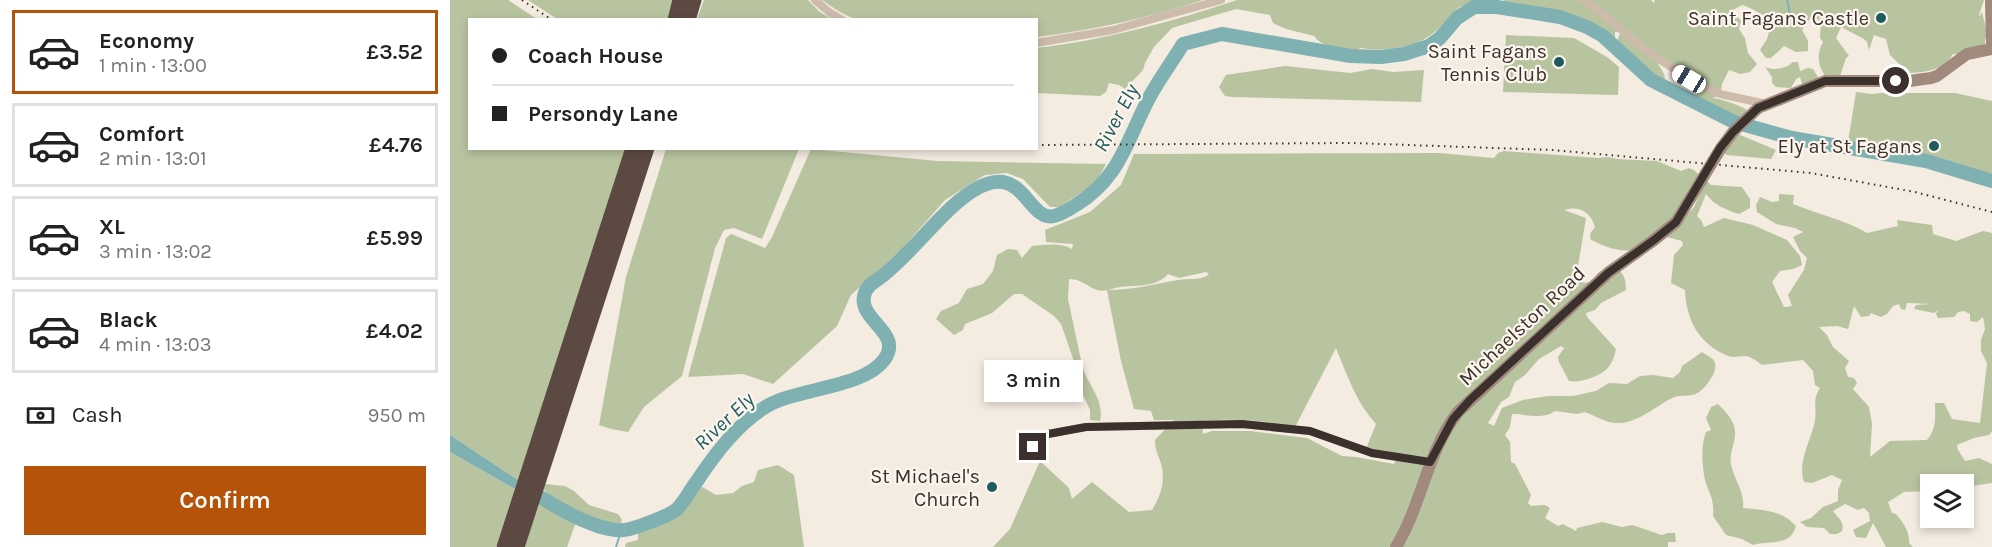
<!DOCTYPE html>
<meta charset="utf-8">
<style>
body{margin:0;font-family:Karla,sans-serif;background:#f2f2f2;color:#222;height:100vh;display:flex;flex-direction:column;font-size:22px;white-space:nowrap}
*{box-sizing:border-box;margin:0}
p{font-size:20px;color:#767676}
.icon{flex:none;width:33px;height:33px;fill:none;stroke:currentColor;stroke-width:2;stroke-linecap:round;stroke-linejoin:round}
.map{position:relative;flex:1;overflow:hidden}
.side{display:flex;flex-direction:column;background:#fff;width:450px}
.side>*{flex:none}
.top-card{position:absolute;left:18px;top:18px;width:570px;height:132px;border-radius:0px;box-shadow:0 3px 9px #0003;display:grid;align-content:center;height:132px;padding:0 24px;background:#fff}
.fabs{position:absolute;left:1470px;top:474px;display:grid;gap:12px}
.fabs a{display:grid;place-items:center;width:54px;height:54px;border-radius:0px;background:#fff;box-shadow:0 3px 9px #0003;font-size:30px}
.end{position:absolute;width:27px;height:27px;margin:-14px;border:8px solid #3b302b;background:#fff;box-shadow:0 0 0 3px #fff}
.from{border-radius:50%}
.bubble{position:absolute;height:42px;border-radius:0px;background:#fff;box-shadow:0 3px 9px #0003;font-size:20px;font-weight:600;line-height:42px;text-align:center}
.car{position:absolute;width:18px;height:36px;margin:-18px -9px;border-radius:8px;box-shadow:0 0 4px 2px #0007;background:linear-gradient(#fff 24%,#345 0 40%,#fff 0 76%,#345 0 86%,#fff 0)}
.top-card b{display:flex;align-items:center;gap:21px;height:57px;font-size:22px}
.top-card b+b{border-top:2px solid #e0e0e0}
.top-card i{width:15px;height:15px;background:#222}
ul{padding:10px 0 0;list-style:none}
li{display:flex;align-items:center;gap:18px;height:84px;margin:0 12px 9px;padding:0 12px;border:3px solid #e0e0e0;border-radius:0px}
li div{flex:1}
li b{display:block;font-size:22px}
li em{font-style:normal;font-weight:600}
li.current{border-color:#b45309}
li>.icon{width:54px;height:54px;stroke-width:1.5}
.pay{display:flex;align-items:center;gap:15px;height:66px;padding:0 24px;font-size:22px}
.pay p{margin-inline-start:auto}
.button{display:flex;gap:12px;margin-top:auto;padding:12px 24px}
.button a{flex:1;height:69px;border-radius:0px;background:#b45309;color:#fff;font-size:24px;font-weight:600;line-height:69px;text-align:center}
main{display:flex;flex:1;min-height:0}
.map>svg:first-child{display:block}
.green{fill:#b8c4a0;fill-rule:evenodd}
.water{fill:#7fb0b2}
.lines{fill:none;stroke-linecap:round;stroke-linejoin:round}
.stream{stroke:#7fb0b2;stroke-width:2}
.river{stroke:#7fb0b2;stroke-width:14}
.street{stroke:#cdbbac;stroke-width:8}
.secondary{stroke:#a18a7d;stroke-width:12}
.highway{stroke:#5c4a42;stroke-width:15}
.rail{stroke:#3b302b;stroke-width:2;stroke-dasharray:1.5 4.5;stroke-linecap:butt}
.route{stroke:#3b302b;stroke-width:8}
.poi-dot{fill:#1f5a5e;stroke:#fbf5ee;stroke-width:2}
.labels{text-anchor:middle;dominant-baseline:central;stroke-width:4.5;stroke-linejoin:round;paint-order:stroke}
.poi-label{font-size:20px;fill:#3b302b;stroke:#fbf5ee;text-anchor:end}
.street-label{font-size:20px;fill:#3b302b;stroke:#fbf5ee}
.water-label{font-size:21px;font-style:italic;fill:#1f5a5e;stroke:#fbf5ee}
</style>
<main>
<section class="side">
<ul>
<li class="current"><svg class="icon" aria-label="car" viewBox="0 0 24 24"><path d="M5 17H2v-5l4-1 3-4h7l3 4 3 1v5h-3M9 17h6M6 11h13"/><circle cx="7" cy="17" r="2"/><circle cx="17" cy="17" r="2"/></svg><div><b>Economy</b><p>1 min · 13:00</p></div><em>£3.52</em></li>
<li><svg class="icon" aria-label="car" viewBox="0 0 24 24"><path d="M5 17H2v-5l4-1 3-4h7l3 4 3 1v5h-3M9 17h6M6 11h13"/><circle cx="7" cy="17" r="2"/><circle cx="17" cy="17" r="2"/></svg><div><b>Comfort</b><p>2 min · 13:01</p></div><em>£4.76</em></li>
<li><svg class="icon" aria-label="car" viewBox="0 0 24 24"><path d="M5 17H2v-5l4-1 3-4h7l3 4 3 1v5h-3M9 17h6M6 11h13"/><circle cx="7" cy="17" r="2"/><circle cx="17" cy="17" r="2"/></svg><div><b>XL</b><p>3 min · 13:02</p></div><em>£5.99</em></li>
<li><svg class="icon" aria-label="car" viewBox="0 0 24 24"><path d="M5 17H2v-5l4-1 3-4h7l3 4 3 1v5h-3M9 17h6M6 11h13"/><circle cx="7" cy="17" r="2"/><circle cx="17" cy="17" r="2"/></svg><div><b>Black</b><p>4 min · 13:03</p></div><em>£4.02</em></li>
</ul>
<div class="pay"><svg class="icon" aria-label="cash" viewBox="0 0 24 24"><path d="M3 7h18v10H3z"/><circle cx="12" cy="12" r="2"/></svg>Cash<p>950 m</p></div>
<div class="button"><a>Confirm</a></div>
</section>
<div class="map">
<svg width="1542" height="547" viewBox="0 0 1542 547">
<rect width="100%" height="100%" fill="#f4ebe1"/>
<path class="green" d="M 0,0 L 58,0 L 87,19 L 20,20 L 20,148 L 176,149 L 68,480 L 0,435 Z
M 78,0 L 225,0 L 219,20 L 107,19 Z
M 254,0 L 358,0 L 370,12 L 381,19 L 247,19 Z
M 372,0 L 753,0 C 698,18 643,30 587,37 L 586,20 L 404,19 L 388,11 Z
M 787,0 L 1035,0 L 1022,2 L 1021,7 L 1011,6 C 1001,13 995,23 987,30 C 968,48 935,52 910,48 L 907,51 C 894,49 872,48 864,36 L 836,29 L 823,23 L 820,15 L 786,9 L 722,28 L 704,47 L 695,63 L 693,70 L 675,89 L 669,85 L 659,83 L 656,92 L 650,96 L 587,93 L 587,48 C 655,40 721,22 787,0 Z
M 1054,0 L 1201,0 L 1204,3 L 1205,0 L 1534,0 L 1529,15 L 1530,16 L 1532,12 L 1538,37 L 1535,39 L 1535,44 L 1509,54 L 1503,54 C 1493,72 1471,73 1453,73 L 1453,68 L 1440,55 L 1436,39 L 1424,35 L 1419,50 L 1417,42 L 1414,39 L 1391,27 L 1386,38 L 1399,56 L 1396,58 L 1390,76 L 1377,78 C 1368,68 1366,54 1373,42 L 1370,38 L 1371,21 L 1361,17 L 1352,30 L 1358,41 L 1358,51 L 1346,52 L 1334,46 L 1321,58 L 1316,58 L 1310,50 L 1317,39 L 1321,25 C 1315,15 1304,9 1292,5 L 1283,10 L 1291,21 L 1289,29 L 1295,38 L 1298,53 L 1307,64 L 1300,72 L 1290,74 L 1279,70 L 1272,84 L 1270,96 L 1262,98 C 1272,99 1287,104 1297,110 L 1291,119 L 1273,115 L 1260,105 L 1246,103 L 1246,95 L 1252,90 L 1242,87 L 1237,81 L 1207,62 L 1214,74 L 1217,85 L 1213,87 C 1203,85 1195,80 1188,73 L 1186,64 L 1184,62 L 1179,64 L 1174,60 L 1174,48 L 1166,43 L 1170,34 L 1169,32 L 1165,32 L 1165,39 L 1162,42 L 1154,39 L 1154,31 L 1143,33 L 1139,30 L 1135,19 L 1107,10 L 1103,11 L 1103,14 L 1097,18 L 1091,13 L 1091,9 L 1072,10 L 1069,6 L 1059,7 Z
M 1056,35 L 1124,38 L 1157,57 L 1169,67 L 1168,95 L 1053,92 Z
M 1343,62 L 1348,62 L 1350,71 L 1358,68 L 1363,69 L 1368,77 L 1368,83 L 1353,87 L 1350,77 L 1346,79 L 1341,88 L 1326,87 L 1322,83 L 1322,77 L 1315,67 C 1325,71 1335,69 1343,62 Z
M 835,66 L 900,73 L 922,69 L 943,72 L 974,70 L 971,102 L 783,97 L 775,96 L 769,87 L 776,75 Z
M 1406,92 L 1422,94 L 1431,93 L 1505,93 L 1542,101 L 1542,175 L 1478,156 L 1398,142 Z
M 1288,134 L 1326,150 L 1321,159 L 1277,155 L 1274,153 Z
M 216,149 L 349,149 L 312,239 L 284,228 L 274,230 L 265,248 L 232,376 L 194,407 L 178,432 L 161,429 L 149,425 L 176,277 Z
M 361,149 L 487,161 L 656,164 L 645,184 L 609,207 L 600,207 L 573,179 L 557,173 L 535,175 L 495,200 L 450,251 L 401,295 L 387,326 L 323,384 L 293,374 L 238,377 L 276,238 L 281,234 L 315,248 L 322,237 Z
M 1054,151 L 1148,158 L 1158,157 L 1167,159 L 1207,161 L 1231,171 L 1239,168 L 1244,170 L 1250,176 L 1231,221 L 1244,207 L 1256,180 L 1261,185 L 1292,187 L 1300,199 L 1300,208 L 1289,214 C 1276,210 1264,205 1256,194 L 1247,216 L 1251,220 L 1254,227 L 1274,218 L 1303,225 L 1337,240 L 1350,256 L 1352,265 L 1343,269 L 1330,271 L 1322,282 L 1334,307 L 1342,306 L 1338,295 L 1354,270 L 1357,258 L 1350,251 L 1343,237 L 1353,232 L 1345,228 L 1326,224 L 1307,212 L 1306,205 L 1310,197 L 1322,202 L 1329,201 L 1329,194 L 1344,195 L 1343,204 C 1367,214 1396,220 1417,233 L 1448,226 L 1447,220 L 1482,225 L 1483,234 L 1506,241 L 1533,231 L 1542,233 L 1542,431 L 1539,435 L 1524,438 L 1507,445 L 1508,450 L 1515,461 L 1529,458 L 1542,464 L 1542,483 L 1514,487 L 1514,484 L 1480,484 L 1480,491 L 1454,492 L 1438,502 L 1442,513 L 1446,514 C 1453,522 1460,532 1459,543 L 1463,547 L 1436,547 L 1423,523 L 1416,538 L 1406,537 L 1403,530 L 1420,521 L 1419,513 L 1414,508 L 1408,510 L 1395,504 L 1383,511 C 1388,518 1395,522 1392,531 L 1387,534 L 1380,534 L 1374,528 L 1357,527 L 1350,522 L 1361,518 L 1373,507 L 1388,501 L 1388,490 L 1392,480 L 1382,475 L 1362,483 L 1354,482 C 1347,463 1361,440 1365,421 C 1367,407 1362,400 1370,388 L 1365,385 L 1363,371 L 1353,360 L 1312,365 C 1308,362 1302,357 1296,356 C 1290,356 1284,358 1278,356 C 1249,344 1236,320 1235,290 L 1221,283 L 1224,255 L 1233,245 L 1232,241 L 1217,237 L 1215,234 C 1182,252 1178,257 1141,240 L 1140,234 L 1145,227 C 1141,212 1129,205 1114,210 L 1136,218 L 1126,278 L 1134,283 L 1142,281 L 1148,273 L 1160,266 C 1173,270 1176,277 1176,290 L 1151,303 L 1145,310 L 1136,313 L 1137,317 L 1166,349 C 1162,367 1156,373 1138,379 C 1131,381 1127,382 1119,381 L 1109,362 L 1108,357 L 1114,348 L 1111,346 L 1089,359 L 1075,375 L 1065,382 L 1059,397 L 1051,402 L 1038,423 L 1044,426 L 1052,408 L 1073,400 L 1098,396 L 1123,396 L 1146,391 L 1159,383 L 1177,384 L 1190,376 L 1203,375 L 1223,378 L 1230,372 L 1232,366 L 1252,352 C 1256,355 1264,358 1265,363 C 1268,373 1252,394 1242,395 C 1232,397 1230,394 1220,399 C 1204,408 1188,422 1170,423 C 1157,424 1146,416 1135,412 L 1127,414 L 1105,411 C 1092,420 1077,414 1062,414 L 1060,427 L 1055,435 L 1060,442 L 1061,462 L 1065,464 L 1081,495 L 1078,503 L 1081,506 L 1095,505 L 1100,508 L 1095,518 L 1108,526 L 1113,524 L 1126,531 L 1127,528 L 1152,522 L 1172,527 L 1182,525 L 1212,535 L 1218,533 L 1225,533 L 1226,542 L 1218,542 L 1218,547 L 543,547 L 560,529 L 590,461 L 619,488 L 622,499 L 642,482 L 679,512 L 702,510 C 710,497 715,484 712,468 C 710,457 705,453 705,440 L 724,420 L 704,420 L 701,411 L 684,409 L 671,361 L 657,290 C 642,294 636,279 619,279 L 618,299 L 632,365 C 637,384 655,400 650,421 L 640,420 L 640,410 L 625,377 L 626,367 L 611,324 L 604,316 L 572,294 L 564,294 L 542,313 L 515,324 L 513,330 L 504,335 L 486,319 L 491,311 L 509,303 L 517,289 L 533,284 L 543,271 L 547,255 L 558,249 L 567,250 L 572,258 L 582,246 C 596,245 610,242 622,249 L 623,244 L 596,242 L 595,230 L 640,212 L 671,185 L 684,154 L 989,153 L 1044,158 L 1048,153 ZM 756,272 L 759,274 C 752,281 738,278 728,280 C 705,284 682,290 658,290 C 680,282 703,291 718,274 L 729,278 ZM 1457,303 L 1481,304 L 1466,305 L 1464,309 L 1484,313 L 1488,310 L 1486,314 L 1488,318 L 1504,317 L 1508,312 L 1514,311 L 1520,314 L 1520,321 L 1527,322 L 1533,317 L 1535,329 L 1531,340 L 1531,351 L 1537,363 L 1530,423 L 1502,419 L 1494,403 L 1485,403 C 1485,418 1487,428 1477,440 L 1440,441 L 1420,457 L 1422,424 L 1419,407 L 1403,389 L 1407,383 L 1404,378 L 1398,377 L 1395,368 L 1399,361 L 1383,347 L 1377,335 L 1369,327 L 1387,326 L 1398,329 L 1404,306 L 1411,317 L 1419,316 L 1421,313 L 1431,317 L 1437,314 L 1443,306 L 1449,304 L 1451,309 L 1455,310 ZM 886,348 C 897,375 906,402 926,424 L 916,449 L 946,459 L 944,464 L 906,457 L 892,456 L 857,438 L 800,431 L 762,431 L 753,434 L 752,421 C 786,418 811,420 845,427 Z
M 1268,404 C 1276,412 1284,420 1285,431 C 1286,442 1279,452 1281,464 C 1284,480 1295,492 1293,508 C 1313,510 1332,510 1346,526 C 1340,547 1321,540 1303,545 L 1292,539 L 1276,535 L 1263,516 C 1265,495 1257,493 1254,475 C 1252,461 1251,445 1256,432 L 1261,430 L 1256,418 L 1261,407 Z
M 0,452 L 65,489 L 46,547 L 0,547 Z
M 328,465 L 344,475 L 354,547 L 175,547 L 176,543 L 188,540 L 188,533 L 199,530 L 225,517 L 224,515 L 247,484 L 266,495 L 283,493 L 292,486 L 304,482 L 308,470 Z
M 95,484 L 115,486 L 124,491 L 139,505 L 168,514 L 172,520 L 170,525 C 160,528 113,507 103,499 C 99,496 97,492 93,489 Z
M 89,504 C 105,510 112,505 126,522 L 117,547 L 74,547 Z"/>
<path class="water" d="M 0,435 L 68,480 L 65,489 L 0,452 Z"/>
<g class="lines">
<path class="stream" d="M 1337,0 L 1341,18
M 166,547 L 171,531"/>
<path class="river" d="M 75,488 C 96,500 117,515 140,523 C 149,527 164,531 173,530 C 182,530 221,515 227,509 C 235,501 240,490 247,481 C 265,454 288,423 317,406 C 348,388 413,388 434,360 C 454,333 409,321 414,296 C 416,284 429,280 437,272 C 461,252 480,227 503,206 C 573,143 574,223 604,216 C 612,214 619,209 626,205 C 670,178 677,140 699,98 C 709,79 722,62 733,44 L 772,34 L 901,56 L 931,57 L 954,54 L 979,46 L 990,38 L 1007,18 L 1024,7 L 1047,7 L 1110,17 L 1137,27 L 1153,36 L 1201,80 L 1284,122 L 1342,138 L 1476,161 L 1542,181"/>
<path class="street" d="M 365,0 L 379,12 L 392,20
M 1133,0 L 1153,14 L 1194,49 L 1239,79 L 1270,94 L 1316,104
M 586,43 L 663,30 L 771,0
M 577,451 L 598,434 L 636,427 L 792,424 L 860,431 L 922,453 L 980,462"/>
<path class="secondary" d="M 1541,0 L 1542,47
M 946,547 C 972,504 977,452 1008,412 L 1158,273 L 1204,240 L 1226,222 L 1271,148 L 1283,132 L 1308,108 L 1375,81 L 1459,81 L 1481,78 L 1487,76 L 1517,54 L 1542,49"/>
<path class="highway" d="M 225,20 L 230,0
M 238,20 L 244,0
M 54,547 L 183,148
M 67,547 L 197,148"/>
<path class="rail" d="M 72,0 L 102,20
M 586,145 L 901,143 L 1102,150 L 1361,173 L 1465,192 L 1542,212"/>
</g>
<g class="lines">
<path class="route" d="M 583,447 L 598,434 L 636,427 L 792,424 L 860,431 L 922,453 L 980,462 L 1003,419 L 1020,400 L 1158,273 L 1204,240 L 1226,222 L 1270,148 L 1283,132 L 1308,108 L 1375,81 L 1446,81"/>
</g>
<g class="poi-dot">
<circle cx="1431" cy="18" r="6"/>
<circle cx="1109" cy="62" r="6"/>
<circle cx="1484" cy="146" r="6"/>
<circle cx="542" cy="487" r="6"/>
</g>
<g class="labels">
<g class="poi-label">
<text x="1419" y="18">Saint Fagans Castle</text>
<text x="1097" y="51">Saint Fagans<tspan x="1097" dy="23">Tennis Club</tspan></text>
<text x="1472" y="146">Ely at St Fagans</text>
<text x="530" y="476">St Michael's<tspan x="530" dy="23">Church</tspan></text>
</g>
<g class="street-label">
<text transform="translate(1072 326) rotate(-43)">Michaelston Road</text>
</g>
<g class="water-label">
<text transform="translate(666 118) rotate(-62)">River Ely</text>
<text transform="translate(274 421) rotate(-43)">River Ely</text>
</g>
</g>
</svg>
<div class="fabs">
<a><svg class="icon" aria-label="layers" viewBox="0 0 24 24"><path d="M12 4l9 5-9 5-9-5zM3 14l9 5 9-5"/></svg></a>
</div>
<i class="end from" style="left:1446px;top:81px"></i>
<i class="end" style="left:583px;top:447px"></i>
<div class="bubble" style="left:534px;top:360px;width:99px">3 min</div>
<i class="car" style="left:1239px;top:79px;rotate:301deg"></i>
<div class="top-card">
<b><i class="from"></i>Coach House</b>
<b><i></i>Persondy Lane</b>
</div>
</div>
</main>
